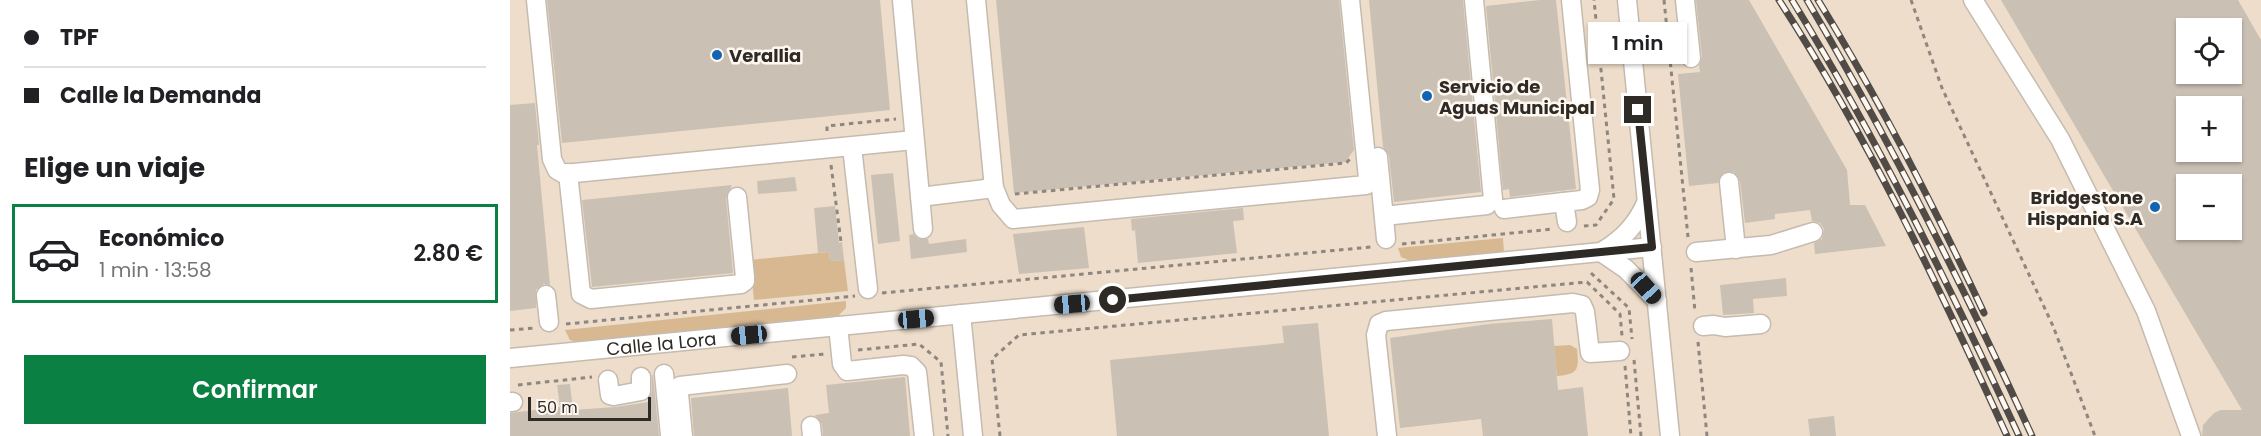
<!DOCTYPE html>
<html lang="es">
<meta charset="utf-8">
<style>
body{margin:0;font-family:Poppins,sans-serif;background:#f2f2f2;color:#202124;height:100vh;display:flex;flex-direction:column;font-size:22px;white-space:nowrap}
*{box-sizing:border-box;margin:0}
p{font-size:20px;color:#757577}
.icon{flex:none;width:33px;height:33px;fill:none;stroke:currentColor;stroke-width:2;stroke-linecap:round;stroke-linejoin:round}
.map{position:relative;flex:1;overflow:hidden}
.details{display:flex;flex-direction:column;background:#fff;width:510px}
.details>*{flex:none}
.guide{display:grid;align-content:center;height:132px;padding:0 24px;background:#fff}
.controls{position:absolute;left:1666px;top:18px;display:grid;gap:12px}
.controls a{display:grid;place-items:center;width:66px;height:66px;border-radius:0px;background:#fff;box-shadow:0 2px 4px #0004;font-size:30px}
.scale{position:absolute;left:18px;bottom:15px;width:123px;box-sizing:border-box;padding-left:6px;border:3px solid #2e2a26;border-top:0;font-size:16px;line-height:21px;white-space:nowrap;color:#2e2a26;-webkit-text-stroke:4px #fff8f1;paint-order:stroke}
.end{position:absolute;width:27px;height:27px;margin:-14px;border:8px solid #2e2a26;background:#fff;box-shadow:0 0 0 3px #fff}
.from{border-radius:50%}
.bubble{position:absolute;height:42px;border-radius:0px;background:#fff;box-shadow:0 2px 4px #0004;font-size:20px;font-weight:600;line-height:42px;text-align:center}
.car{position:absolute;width:18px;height:36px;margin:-18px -9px;border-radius:8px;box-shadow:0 0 4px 2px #0007;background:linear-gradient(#222 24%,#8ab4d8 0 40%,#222 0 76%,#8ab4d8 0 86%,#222 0)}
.guide b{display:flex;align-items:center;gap:21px;height:57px;font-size:22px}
.guide b+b{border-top:2px solid #e0e0e0}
.guide i{width:15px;height:15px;background:#202124}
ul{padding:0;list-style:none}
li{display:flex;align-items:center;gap:18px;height:99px;margin:0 12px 9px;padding:0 12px;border:3px solid transparent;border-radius:0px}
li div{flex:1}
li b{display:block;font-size:22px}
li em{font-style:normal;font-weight:600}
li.current{border-color:#0b8043}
li>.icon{width:54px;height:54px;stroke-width:1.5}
h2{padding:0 24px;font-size:27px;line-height:72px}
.button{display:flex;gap:12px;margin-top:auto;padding:12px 24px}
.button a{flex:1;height:69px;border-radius:0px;background:#0b8043;color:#fff;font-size:24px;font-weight:600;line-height:69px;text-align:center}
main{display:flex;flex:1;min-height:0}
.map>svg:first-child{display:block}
.built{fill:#edddca;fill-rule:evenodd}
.green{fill:#d8b890}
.building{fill:#cbc0b4;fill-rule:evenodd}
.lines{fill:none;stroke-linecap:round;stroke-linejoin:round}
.minor-casing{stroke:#c5bbaf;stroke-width:21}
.path{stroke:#8e867f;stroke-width:3;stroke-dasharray:4.5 4.5;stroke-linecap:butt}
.minor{stroke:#fff;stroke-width:18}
.rail-casing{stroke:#504b46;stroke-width:7}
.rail{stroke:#fff8f1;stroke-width:4.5;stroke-dasharray:14;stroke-linecap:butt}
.route{stroke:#2e2a26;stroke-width:8}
.poi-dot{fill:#1264b2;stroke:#fff8f1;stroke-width:2}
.labels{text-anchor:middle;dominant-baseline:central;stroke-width:5;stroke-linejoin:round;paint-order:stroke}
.poi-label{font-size:18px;font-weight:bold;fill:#2e2a26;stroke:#fff8f1;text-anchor:start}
.street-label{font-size:18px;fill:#2e2a26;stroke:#fff8f1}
</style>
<main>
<section class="details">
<div class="guide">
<b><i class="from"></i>TPF</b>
<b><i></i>Calle la Demanda</b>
</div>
<h2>Elige un viaje</h2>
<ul>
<li class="current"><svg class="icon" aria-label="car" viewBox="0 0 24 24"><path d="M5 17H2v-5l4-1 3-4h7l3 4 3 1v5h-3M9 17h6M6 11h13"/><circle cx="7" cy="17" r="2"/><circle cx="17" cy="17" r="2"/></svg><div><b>Económico</b><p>1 min · 13:58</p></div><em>2.80 €</em></li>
</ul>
<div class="button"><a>Confirmar</a></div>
</section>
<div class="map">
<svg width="1751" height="436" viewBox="0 0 1751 436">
<rect width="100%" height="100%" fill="#f5eade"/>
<path class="built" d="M 0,0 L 1751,0 L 1751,436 L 0,436 ZM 1677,28 L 1722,28 L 1722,74 L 1677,74 ZM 1677,106 L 1722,106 L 1722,152 L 1677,152 ZM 1677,184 L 1722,184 L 1722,230 L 1677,230 Z"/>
<path class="green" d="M 993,238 L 994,252 L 901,261 L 891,257 L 888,248 Z
M 319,252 L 320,261 L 334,260 L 338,291 L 244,300 L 240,260 Z
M 336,301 L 336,308 L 328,316 L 66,342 L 60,340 L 55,330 Z
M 1060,345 L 1067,349 C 1069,369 1069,374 1047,376 L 1044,346 Z"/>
<path class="building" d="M 37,0 L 370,0 L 380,110 L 52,143 Z
M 486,0 L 829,0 L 844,150 L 835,162 L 504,193 Z
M 859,0 L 953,0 L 971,192 L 884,202 L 879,156 L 873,147 Z
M 1030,0 L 1046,0 L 1066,189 L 1000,197 L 999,189 L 993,190 L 976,6 Z
M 1186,0 L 1239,0 L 1337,170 L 1340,205 L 1355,205 L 1376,246 L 1305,254 L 1304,243 L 1312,239 L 1314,229 L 1310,223 L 1302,221 L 1300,210 L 1265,214 L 1265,219 L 1235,223 L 1230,181 L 1224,172 L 1213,173 L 1208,183 L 1179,186 L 1168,74 L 1190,72 L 1189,65 L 1192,57 Z
M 1491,0 L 1728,0 L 1751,40 L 1751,436 L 1692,436 L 1693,425 L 1704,413 L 1711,410 L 1732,410 ZM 1677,28 L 1722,28 L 1722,74 L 1677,74 ZM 1677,106 L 1722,106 L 1722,152 L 1677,152 ZM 1677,184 L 1722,184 L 1722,230 L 1677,230 Z
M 25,103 L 29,145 L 27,145 L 40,285 L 34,284 L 26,290 L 26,308 L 0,311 L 0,105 Z
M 383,173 L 390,241 L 368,244 L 361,175 Z
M 285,177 L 287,191 L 248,194 L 247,181 Z
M 222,185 L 216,198 L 223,273 L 82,287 L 72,200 Z
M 325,206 L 329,243 L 332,242 L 334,260 L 320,261 L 319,252 L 308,253 L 304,208 Z
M 733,208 L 734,220 L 723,221 L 727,253 L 628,263 L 625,230 L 622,231 L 621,219 Z
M 574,227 L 579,268 L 509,274 L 503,234 Z
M 403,234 L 409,239 L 418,239 L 419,244 L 456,239 L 457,252 L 401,259 L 399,235 Z
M 1276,278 L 1277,296 L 1243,299 L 1244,313 L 1213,315 L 1210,285 Z
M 1042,319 L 1048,390 L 1073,387 L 1078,436 L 973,436 L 971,419 L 890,428 L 880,338 L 979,324 Z
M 808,323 L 819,436 L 607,436 L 600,360 L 774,343 L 772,326 Z
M 142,375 L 143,375 L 149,436 L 0,436 L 0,413 L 50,407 L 47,385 L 60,384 L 63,410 L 106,407 L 139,402 L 142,391 Z
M 395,377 L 400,436 L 313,436 L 312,424 L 305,415 L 319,413 L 316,385 Z
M 278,388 L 282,436 L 184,436 L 181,398 Z
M 1324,416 L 1326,436 L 1300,436 L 1298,419 Z"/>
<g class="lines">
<g class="minor-casing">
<g id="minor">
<path d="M 26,0 L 42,159 L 47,170 L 54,174 L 404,140"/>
<path d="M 392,0 L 413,229"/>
<path d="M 466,0 L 484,188 L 491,205 L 503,219 L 856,185 L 858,178 L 840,0"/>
<path d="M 1117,0 L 1160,436"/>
<path d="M 1175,0 L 1181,58"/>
<path d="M 1463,0 L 1550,139 L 1636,311 L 1681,436"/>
<path d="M 342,147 L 358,289"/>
<path d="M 868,157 L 876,239"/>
<path d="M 58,173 L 71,294 L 81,299 L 231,284 L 235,281 L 235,277 L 227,197"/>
<path d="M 1219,182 L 1226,249"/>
<path d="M 410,197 L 484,188"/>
<path d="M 994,209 L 1054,202"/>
<path d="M 874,216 L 977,205 L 983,199 L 964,0"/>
<path d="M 1057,222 L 1054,202 L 1072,200 L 1078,197 L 1080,190 L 1061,0"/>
<path d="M 1093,251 C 1114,238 1127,224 1137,201"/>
<path d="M 1091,252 L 1116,269 L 1147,301"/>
<path d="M 1186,252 L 1261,245 L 1303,232"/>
<path d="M 36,295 L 39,322"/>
<path d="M 451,314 L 463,436"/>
<path d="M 328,326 L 332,364 L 337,371 L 393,365 L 401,366 L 407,372 L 414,436"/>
<path d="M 1193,326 L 1204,325 L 1215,327 L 1251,324"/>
<path id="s1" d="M 0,358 L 1142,247"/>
<path d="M 154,374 L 160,435"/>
<path d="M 98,380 L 100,395 L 104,396 L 131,391 L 131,377"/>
<path d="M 0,402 L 3,402"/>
<path d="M 301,426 L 302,436"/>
<path d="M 173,436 L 169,394 L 170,386 L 277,374"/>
<path d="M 877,436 L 866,335 L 869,324 L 876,321 L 1063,303 L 1072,305 L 1075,312 L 1080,353 L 1110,351"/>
</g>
</g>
<path class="path" d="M 1154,0 L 1178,237
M 1401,0 L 1432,88 L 1543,326 L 1585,436
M 317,131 L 317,126 L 386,119
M 321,165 L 331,242
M 505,194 L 836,163 L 840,159
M 1074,226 L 1086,225 L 1104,199 L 1084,0
M 892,244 L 1043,229
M 1181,268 L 1185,312
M 1081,273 L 1119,308 L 1122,339
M 372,293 L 861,247
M 56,324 L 345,296
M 0,330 L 25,328
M 1188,342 L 1197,436
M 348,350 L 409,344 L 431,362 L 438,436
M 282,357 L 315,354
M 1124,360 L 1131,436
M 1115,366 L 1121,436
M 8,385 L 82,377
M 490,436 L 482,359 L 509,335 L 1077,282 L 1110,314 L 1112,336"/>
<use href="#minor" class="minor"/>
<g class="rail-casing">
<path id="rail" d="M 1269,0 C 1358,137 1429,287 1497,436
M 1282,0 C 1368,140 1440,287 1509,436
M 1297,0 C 1380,141 1454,287 1522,436
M 1308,0 C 1370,101 1424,206 1474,313"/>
</g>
<use href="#rail" class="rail"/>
</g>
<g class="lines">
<path class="route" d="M 603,300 L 1142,247 L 1128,110"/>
</g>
<g class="poi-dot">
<circle cx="207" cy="55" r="6"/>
<circle cx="917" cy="96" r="6"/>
<circle cx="1645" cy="207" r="6"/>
</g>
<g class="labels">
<g class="poi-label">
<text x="219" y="55">Verallia</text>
<text x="929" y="86">Servicio de<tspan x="929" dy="21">Aguas Municipal</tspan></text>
<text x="1633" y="197" text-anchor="end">Bridgestone<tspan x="1633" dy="21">Hispania S.A</tspan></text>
</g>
<g class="street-label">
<text stroke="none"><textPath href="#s1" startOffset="152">Calle la Lora</textPath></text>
</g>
</g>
</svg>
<div class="controls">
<a><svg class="icon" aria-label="locate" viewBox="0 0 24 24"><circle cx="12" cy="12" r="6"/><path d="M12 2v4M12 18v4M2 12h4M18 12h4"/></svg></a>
<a>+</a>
<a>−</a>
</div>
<div class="scale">50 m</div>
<i class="end from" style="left:603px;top:300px"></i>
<i class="end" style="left:1128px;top:110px"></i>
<div class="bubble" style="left:1078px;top:22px;width:99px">1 min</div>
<i class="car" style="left:1136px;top:288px;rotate:138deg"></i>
<i class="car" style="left:562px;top:304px;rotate:265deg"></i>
<i class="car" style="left:406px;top:319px;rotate:85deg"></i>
<i class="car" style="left:239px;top:335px;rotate:264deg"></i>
</div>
</main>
